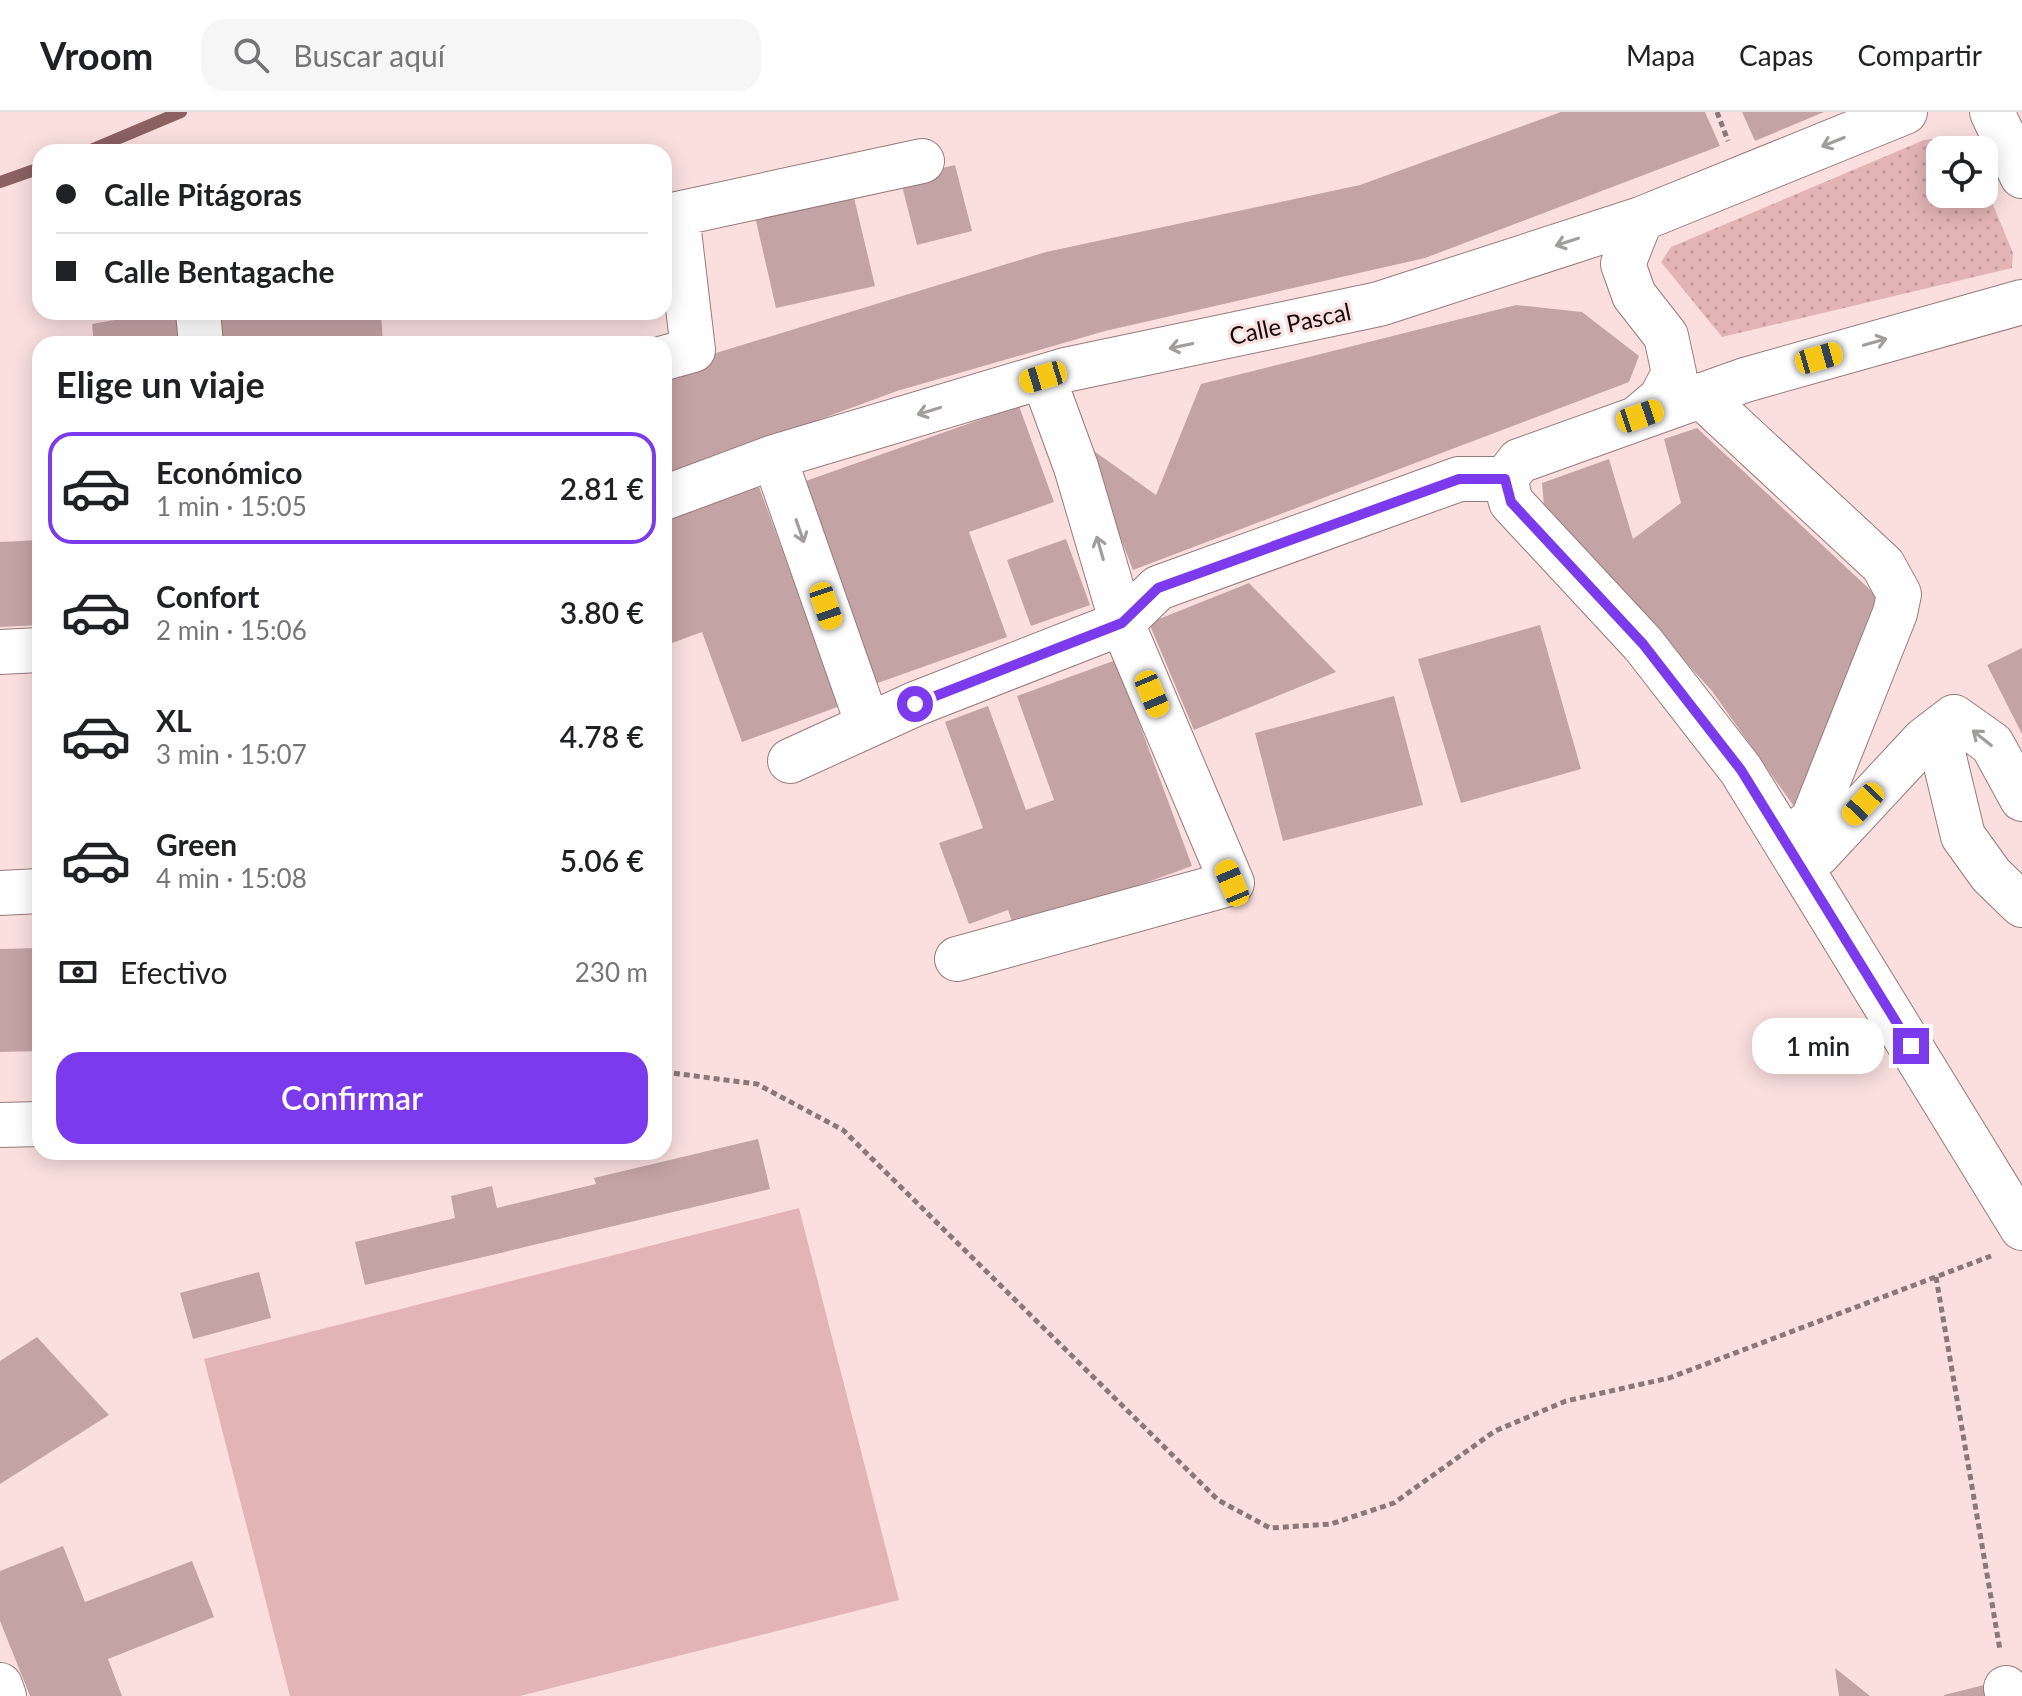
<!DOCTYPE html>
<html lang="es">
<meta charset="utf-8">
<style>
body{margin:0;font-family:Lato,sans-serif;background:#f6f6f6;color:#202124;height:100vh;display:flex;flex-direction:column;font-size:30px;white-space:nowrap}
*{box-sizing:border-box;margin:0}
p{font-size:26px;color:#757577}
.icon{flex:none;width:44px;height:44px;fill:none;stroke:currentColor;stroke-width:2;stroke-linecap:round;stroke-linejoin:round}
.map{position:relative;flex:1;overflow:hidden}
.panel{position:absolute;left:32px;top:224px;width:640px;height:824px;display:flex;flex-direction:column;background:#fff;border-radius:24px;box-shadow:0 4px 20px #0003}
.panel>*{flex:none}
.top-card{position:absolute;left:32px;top:32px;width:640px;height:176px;border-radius:24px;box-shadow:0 4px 20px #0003;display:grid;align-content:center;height:176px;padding:0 24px;background:#fff}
.controls{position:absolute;left:1926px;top:24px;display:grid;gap:16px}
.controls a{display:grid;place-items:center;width:72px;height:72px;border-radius:16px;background:#fff;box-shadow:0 4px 20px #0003;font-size:40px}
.end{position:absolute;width:36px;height:36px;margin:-18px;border:10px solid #7c3aed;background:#fff;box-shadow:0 0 0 4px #fff}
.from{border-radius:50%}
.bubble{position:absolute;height:56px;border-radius:24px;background:#fff;box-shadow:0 4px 20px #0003;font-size:26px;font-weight:600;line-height:56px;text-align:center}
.car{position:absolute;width:24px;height:48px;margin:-24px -12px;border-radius:10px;box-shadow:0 0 6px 2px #0007;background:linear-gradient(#f5c518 24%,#345 0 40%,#f5c518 0 76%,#345 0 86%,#f5c518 0)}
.top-card b{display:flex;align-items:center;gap:28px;height:76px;font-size:30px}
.top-card b+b{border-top:2px solid #e0e0e0}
.top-card i{width:20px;height:20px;background:#202124}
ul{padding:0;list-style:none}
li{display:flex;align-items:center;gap:24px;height:112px;margin:0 16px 12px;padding:0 8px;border:4px solid transparent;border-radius:24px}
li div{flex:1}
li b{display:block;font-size:30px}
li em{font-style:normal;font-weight:600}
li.current{border-color:#7c3aed}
li>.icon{width:72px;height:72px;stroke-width:1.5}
h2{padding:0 24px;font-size:36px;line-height:96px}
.pay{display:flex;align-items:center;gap:20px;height:88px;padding:0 24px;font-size:30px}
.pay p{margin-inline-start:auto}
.primary-button{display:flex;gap:16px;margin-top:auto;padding:16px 24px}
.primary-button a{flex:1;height:92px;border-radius:24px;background:#7c3aed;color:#fff;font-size:32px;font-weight:600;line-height:92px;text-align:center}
header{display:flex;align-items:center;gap:48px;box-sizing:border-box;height:112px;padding:0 40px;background:#fff;border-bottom:2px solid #e0e0e0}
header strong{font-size:38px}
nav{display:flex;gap:44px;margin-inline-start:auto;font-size:28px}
.search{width:560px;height:72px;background:#f6f6f6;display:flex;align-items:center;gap:20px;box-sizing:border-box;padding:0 28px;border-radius:24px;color:#757577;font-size:30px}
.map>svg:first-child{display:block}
.grass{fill:url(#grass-dots)}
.pitch{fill:#e3b4b5}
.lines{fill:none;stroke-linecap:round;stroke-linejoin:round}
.stream{stroke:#8b6162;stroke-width:12}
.building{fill:#c4a3a4}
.minor-casing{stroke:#997a7a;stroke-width:46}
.path{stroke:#8b7777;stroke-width:5;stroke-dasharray:6 4;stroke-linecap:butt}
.minor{stroke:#fff;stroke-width:44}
.oneway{stroke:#a19d9d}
.route{stroke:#7c3aed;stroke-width:10}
.labels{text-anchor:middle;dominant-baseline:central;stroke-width:6;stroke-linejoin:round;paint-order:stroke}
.street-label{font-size:24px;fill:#150a0a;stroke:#fbdfdf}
</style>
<header>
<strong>Vroom</strong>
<div class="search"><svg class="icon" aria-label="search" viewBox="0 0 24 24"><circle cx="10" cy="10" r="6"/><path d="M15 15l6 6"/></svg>Buscar aquí</div>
<nav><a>Mapa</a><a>Capas</a><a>Compartir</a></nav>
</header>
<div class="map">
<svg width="2022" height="1584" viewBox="0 0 2022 1584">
<defs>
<pattern id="grass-dots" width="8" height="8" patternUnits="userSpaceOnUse" patternTransform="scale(2)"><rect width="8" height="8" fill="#e3b4b5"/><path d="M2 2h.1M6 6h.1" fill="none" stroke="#c2999a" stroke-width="1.8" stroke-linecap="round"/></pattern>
</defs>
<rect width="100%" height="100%" fill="#fbdfdf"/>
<path class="grass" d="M 1946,25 L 1970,38 L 1940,38 L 1940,82 L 1984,82 L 1984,71 L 2013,141 L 2012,156 L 1722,225 L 1661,150 L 1671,135 L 1924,28 Z"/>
<path class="pitch" d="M 799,1096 L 899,1488 L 520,1584 L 290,1584 L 204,1247 Z"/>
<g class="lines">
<path class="stream" d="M 86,40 L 181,0
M 0,70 L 40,56"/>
</g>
<path class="building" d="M 1561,0 L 1705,0 L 1720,34 L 1425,146 L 1105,219 L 897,279 L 664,365 L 664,257 L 1046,140 L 1360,73 Z
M 1742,0 L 1824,0 L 1755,29 Z
M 955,53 L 972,119 L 917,133 L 900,66 Z
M 851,73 L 875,174 L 776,196 L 753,96 Z
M 1516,193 L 1582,200 L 1639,244 L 1629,270 L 1133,458 L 1084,332 L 1156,383 L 1201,272 Z
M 159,200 L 189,200 L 192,232 L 94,232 L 92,212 Z
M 220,200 L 381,200 L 383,232 L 223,232 Z
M 1019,294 L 1054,390 L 969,420 L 1007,525 L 872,573 L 800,371 Z
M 1697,316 L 1879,486 L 1798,700 L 1712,579 L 1544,394 L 1542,371 L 1609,347 L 1633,427 L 1681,391 L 1664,327 Z
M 759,375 L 840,594 L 742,630 L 702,520 L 664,534 L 664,409 Z
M 1066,427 L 1090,493 L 1031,514 L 1007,448 Z
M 40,428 L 40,513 L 0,515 L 0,430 Z
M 1249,471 L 1336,560 L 1194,618 L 1149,511 Z
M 1540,513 L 1581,657 L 1461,691 L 1418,547 Z
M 2022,536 L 2022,622 L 1987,553 Z
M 1116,548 L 1192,754 L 1015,818 L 1008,798 L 969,812 L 939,731 L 983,716 L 945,610 L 988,594 L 1026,698 L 1054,688 L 1017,584 Z
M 1394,584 L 1423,693 L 1283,729 L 1255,621 Z
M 40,836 L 40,939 L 0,940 L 0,837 Z
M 758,1027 L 770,1077 L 365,1173 L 355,1130 L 455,1106 L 451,1084 L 492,1074 L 497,1096 L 596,1072 L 594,1066 Z
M 259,1160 L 271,1206 L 193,1227 L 180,1181 Z
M 37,1225 L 109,1303 L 0,1372 L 0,1249 Z
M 63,1434 L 85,1490 L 192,1449 L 214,1505 L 108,1547 L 122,1584 L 30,1584 L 0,1509 L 0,1459 Z
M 1835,1556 L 1870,1584 L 1839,1584 Z
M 1984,1573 L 1986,1584 L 1944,1584 L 1944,1583 Z"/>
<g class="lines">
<g class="minor-casing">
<path id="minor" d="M 1992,0 L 2022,64
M 198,200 L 201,232
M 664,246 L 693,238 L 677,102 L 922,49
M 1700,283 L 1883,453 L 1899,482 L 1895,501 L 1813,707 L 1786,730
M 1640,304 L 1661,286 L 1674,261 L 1666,224 L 1634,183 L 1623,152 L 1641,107
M 774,345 L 868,613
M 1505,367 L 1511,390 L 1643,532 L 1741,658 L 2022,1116
M 1505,367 L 1519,349 L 1745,268 L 2022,190
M 664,386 L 774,345 L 1065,258 L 1379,192 L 1641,107 L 1905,0
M 0,540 L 40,538
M 1924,628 L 1954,605 L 1992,632 L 2022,687
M 790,649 L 915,592 L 1122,511 L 1158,476 L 1459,367 L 1505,367
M 1799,752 L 1818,742 L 1924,628 L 1943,641 L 1963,724 L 1991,763 L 2022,793
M 0,781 L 40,779
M 957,847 L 1232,771 L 1122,511 L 1076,355 L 1043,265
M 0,1013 L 40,1012
M 0,1573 L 4,1584
M 2006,1576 L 2008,1584"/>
</g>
<path class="path" d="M 1717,0 L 1728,29
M 664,960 L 757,972 L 843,1018 L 1218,1388 L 1270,1416 L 1331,1412 L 1394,1391 L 1495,1319 L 1566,1289 L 1669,1266 L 1991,1144
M 1936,1165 L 2000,1538"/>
<use href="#minor" class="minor"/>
</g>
<defs><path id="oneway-shaft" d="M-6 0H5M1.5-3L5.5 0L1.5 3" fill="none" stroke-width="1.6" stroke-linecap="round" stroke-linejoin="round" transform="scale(2)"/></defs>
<g class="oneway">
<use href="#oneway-shaft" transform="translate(1833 30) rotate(158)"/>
<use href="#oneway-shaft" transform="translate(1567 130) rotate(162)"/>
<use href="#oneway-shaft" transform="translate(1875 230) rotate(-16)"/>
<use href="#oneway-shaft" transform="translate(1181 234) rotate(168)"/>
<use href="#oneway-shaft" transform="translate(929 299) rotate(163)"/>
<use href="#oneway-shaft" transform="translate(800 419) rotate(71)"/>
<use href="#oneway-shaft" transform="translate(1100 436) rotate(-106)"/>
<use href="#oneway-shaft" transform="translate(1982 626) rotate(-141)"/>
</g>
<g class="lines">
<path class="route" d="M 915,592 L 1122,511 L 1158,476 L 1459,367 L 1505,367 L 1511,390 L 1643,532 L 1741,658 L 1911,934"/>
</g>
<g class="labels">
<g class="street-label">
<text transform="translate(1290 211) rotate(-12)">Calle Pascal</text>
</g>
</g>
</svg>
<div class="controls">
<a><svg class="icon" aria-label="locate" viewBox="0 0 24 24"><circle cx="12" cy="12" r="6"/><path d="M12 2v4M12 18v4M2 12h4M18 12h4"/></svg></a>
</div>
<i class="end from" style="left:915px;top:592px"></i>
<i class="end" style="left:1911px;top:934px"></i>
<div class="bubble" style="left:1752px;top:906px;width:132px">1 min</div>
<i class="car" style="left:1819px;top:246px;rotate:74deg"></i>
<i class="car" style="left:1043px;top:265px;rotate:253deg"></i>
<i class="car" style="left:1640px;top:304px;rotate:71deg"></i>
<i class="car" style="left:826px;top:494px;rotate:161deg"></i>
<i class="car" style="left:1152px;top:582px;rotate:157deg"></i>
<i class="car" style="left:1863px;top:692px;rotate:223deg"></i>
<i class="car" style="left:1232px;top:771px;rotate:337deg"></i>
<div class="top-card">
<b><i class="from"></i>Calle Pitágoras</b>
<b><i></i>Calle Bentagache</b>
</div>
<section class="panel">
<h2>Elige un viaje</h2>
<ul>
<li class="current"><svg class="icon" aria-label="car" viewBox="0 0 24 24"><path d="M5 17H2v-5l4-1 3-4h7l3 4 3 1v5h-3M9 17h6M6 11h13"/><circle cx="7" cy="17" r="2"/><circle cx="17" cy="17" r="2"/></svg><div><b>Económico</b><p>1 min · 15:05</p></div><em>2.81 €</em></li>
<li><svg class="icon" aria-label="car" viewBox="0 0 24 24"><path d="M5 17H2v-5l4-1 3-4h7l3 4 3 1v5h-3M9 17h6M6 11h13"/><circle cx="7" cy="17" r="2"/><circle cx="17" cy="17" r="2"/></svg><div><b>Confort</b><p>2 min · 15:06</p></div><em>3.80 €</em></li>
<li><svg class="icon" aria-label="car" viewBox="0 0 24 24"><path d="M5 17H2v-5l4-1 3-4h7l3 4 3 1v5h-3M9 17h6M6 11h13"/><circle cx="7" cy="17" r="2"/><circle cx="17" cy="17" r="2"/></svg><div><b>XL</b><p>3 min · 15:07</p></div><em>4.78 €</em></li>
<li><svg class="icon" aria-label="car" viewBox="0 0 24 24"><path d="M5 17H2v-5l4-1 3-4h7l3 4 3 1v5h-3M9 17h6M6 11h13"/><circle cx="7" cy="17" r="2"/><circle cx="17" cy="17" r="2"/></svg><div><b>Green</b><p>4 min · 15:08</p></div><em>5.06 €</em></li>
</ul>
<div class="pay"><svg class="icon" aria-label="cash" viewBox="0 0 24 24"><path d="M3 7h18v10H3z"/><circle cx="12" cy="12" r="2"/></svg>Efectivo<p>230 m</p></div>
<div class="primary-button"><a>Confirmar</a></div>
</section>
</div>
